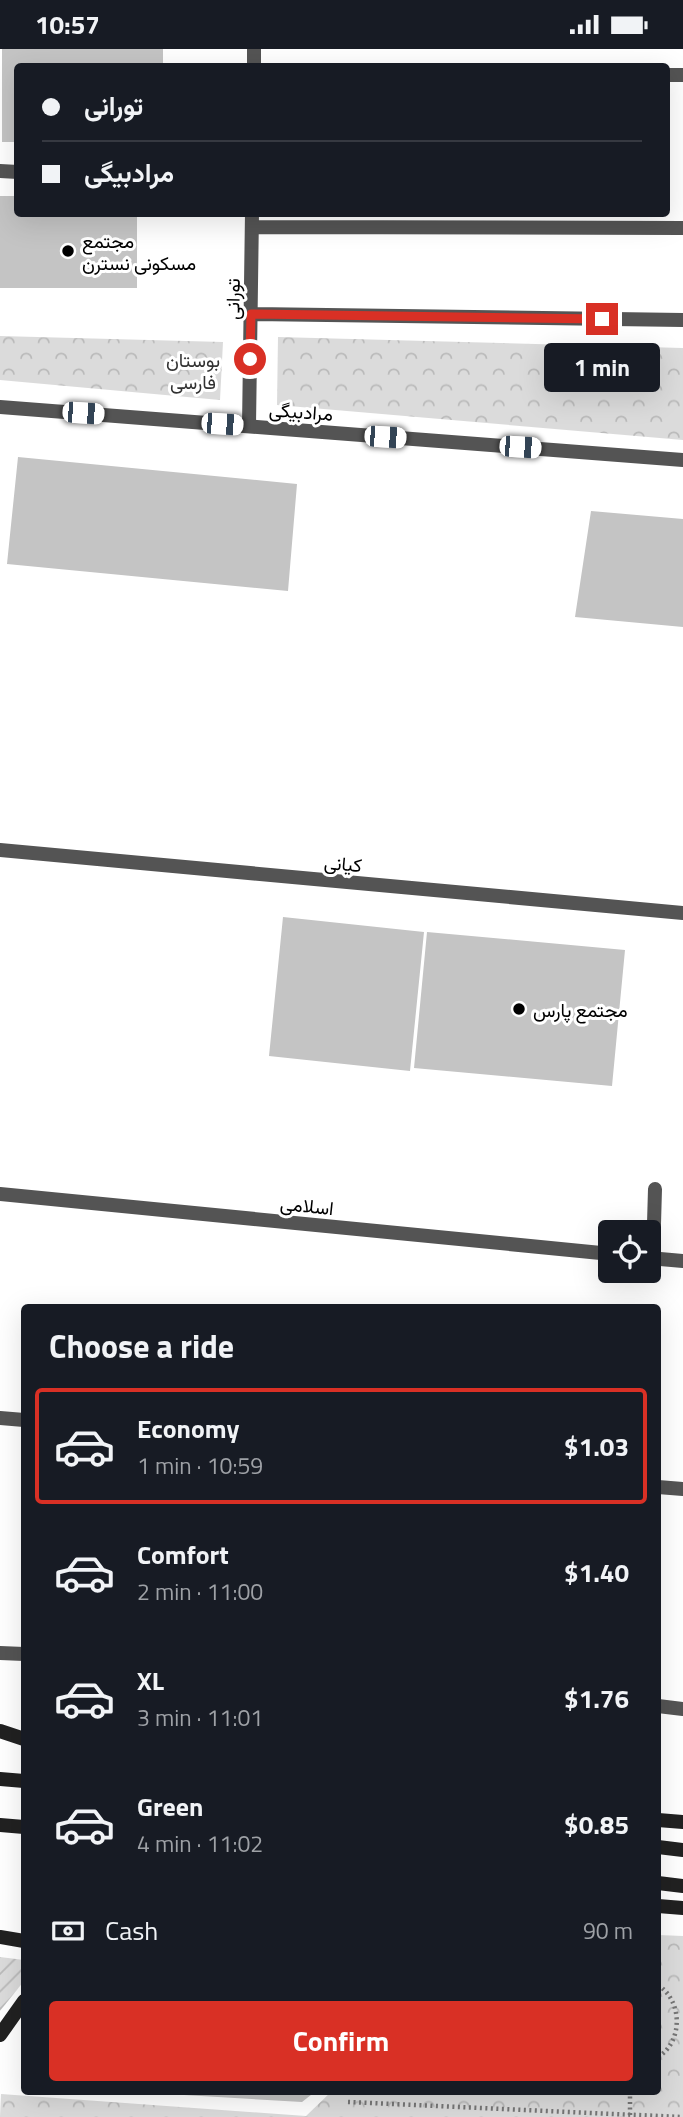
<!DOCTYPE html>
<meta charset="utf-8">
<style>
body{margin:0;font-family:"Titillium Web",Vazirmatn,sans-serif;background:#242831;color:#f1f3f6;height:100vh;display:flex;flex-direction:column;font-size:26px;white-space:nowrap}
*{box-sizing:border-box;margin:0}
p{font-size:23px;color:#9ea1a6}
.icon{flex:none;width:38px;height:38px;fill:none;stroke:currentColor;stroke-width:2;stroke-linecap:round;stroke-linejoin:round}
.map{position:relative;flex:1;overflow:hidden}
.panel{position:absolute;left:21px;top:1255px;width:640px;height:791px;display:flex;flex-direction:column;background:#171b24;border-radius:7px;box-shadow:0 7px 28px #0002}
.panel>*{flex:none}
.hud{position:absolute;left:14px;top:14px;width:656px;height:154px;border-radius:7px;box-shadow:0 7px 28px #0002;display:grid;align-content:center;height:154px;padding:0 28px;background:#171b24}
.controls{position:absolute;left:598px;top:1171px;display:grid;gap:14px}
.controls a{display:grid;place-items:center;width:63px;height:63px;border-radius:7px;background:#171b24;box-shadow:0 7px 28px #0002;font-size:35px}
.end{position:absolute;width:32px;height:32px;margin:-16px;border:9px solid #d93025;background:#fff;box-shadow:0 0 0 4px #fff}
.from{border-radius:50%}
.bubble{position:absolute;height:49px;border-radius:7px;background:#171b24;box-shadow:0 7px 28px #0002;font-size:23px;font-weight:700;line-height:49px;text-align:center}
.car{position:absolute;width:21px;height:42px;margin:-21px -10px;border-radius:9px;box-shadow:0 0 5px 2px #0007;background:linear-gradient(#fff 24%,#345 0 40%,#fff 0 76%,#345 0 86%,#fff 0)}
.hud b{display:flex;align-items:center;gap:24px;height:66px;font-size:26px}
.hud b+b{border-top:2px solid #363941}
.hud i{width:18px;height:18px;background:#f1f3f6}
ul{padding:0;list-style:none}
li{display:flex;align-items:center;gap:21px;height:116px;margin:0 14px 10px;padding:0 14px;border:4px solid transparent;border-radius:7px}
li div{flex:1}
li b{display:block;font-size:26px}
li em{font-style:normal;font-weight:700}
li.current{border-color:#d93025}
li>.icon{width:63px;height:63px;stroke-width:1.5}
h2{padding:0 28px;font-size:32px;line-height:84px}
.pay{display:flex;align-items:center;gap:18px;height:77px;padding:0 28px;font-size:26px}
.pay p{margin-inline-start:auto}
.primary-button{display:flex;gap:14px;margin-top:auto;padding:14px 28px}
.primary-button a{flex:1;height:80px;border-radius:7px;background:#d93025;color:#fff;font-size:28px;font-weight:700;line-height:80px;text-align:center}
.status{display:flex;justify-content:space-between;align-items:center;height:49px;padding:0 35px;background:#171b24;direction:ltr}
.status svg{height:19px;fill:currentColor}
.map>svg:first-child{display:block}
.park{fill:url(#park-crowns)}
.garden{fill:url(#garden-furrows)}
.building{fill:#c4c4c4}
.lines{fill:none;stroke-linecap:round;stroke-linejoin:round}
.path{stroke:#767676;stroke-width:4.5;stroke-dasharray:2 3.5;stroke-linecap:butt}
.minor{stroke:#545454;stroke-width:14}
.tertiary{stroke:#545454;stroke-width:14}
.secondary{stroke:#212121;stroke-width:14}
.route{stroke:#d93025;stroke-width:9}
.poi-dot{fill:#000;stroke:#fff;stroke-width:2.5}
.labels{text-anchor:middle;dominant-baseline:central;stroke-width:6;stroke-linejoin:round;paint-order:stroke}
.poi-label{font-size:19px;fill:#000;stroke:#fff;text-anchor:start}
.street-label{font-size:19px;fill:#000;stroke:#fff}
.park-label{font-size:19px;fill:#323232;stroke:#fff}
</style>
<div class="status"><b>10:57</b><svg viewBox="0 0 49 12"><path d="M0 12V9h3v3zM5 12V6h3v6zM10 12V3h3v9zM15 12V0h3v12zM26 1h20v11H26zM47 4h2v5h-2z"/></svg></div>
<div class="map">
<svg width="683" height="2068" viewBox="0 0 683 2068">
<defs>
<pattern id="park-crowns" width="20" height="18" patternUnits="userSpaceOnUse" patternTransform="scale(1.75)"><rect width="20" height="18" fill="#dbdbdb"/><path d="M2 6a3 3 0 1 1 6 0M12 15a3 3 0 1 1 6 0" fill="none" stroke="#bababa"/></pattern>
<pattern id="garden-furrows" width="10" height="10" patternUnits="userSpaceOnUse" patternTransform="scale(1.75)"><rect width="10" height="10" fill="#dbdbdb"/><path d="M-1 1l2-2M0 10L10 0M9 11l2-2" fill="none" stroke="#bababa"/></pattern>
</defs>
<rect width="100%" height="100%" fill="#fff"/>
<path class="park" d="M 0,287 L 223,293 L 220,351 L 0,331 Z
M 278,288 L 683,299 L 683,391 L 277,356 Z
M 658,1886 L 683,1887 L 683,2068 L 0,2068 L 1,2045 L 306,2067 L 332,2042 L 658,2042 Z"/>
<path class="garden" d="M 0,1908 L 24,1911 L 24,1932 L 0,1962 Z"/>
<path class="building" d="M 2,0 L 163,0 L 163,18 L 18,18 L 18,93 L 2,93 Z
M 0,147 L 18,147 L 18,164 L 137,164 L 137,239 L 0,239 Z
M 18,408 L 297,435 L 288,542 L 7,515 Z
M 591,462 L 683,470 L 683,578 L 575,568 Z
M 283,868 L 424,883 L 410,1022 L 269,1007 Z
M 427,883 L 625,901 L 612,1037 L 414,1019 Z
M 185,2042 L 316,2042 L 302,2053 L 184,2046 Z"/>
<g class="lines">
<path class="path" d="M 658,1936 C 683,1952 683,1993 658,2008
M 630,2042 L 630,2067
M 348,2053 L 681,2068"/>
<path class="minor" d="M 254,18 L 254,0
M 667,26 L 683,26
M 0,122 L 18,123
M 252,178 L 683,179
M 251,265 L 683,271
M 249,377 L 252,164
M 0,1145 L 611,1205
M 649,1209 L 683,1212
M 653,1209 L 655,1140
M 0,1369 L 24,1371
M 658,1438 L 683,1440
M 0,1604 L 24,1605
M 658,1657 L 683,1660"/>
<path class="tertiary" d="M 0,358 L 683,411
M 0,801 L 683,864"/>
<path class="secondary" d="M 0,1682 L 24,1690
M 0,1730 L 24,1732
M 658,1771 L 683,1773
M 0,1776 L 24,1778
M 658,1798 L 683,1801
M 658,1834 L 683,1837
M 658,1857 L 683,1859
M 0,1888 L 24,1892
M 0,1986 L 24,1952"/>
</g>
<g class="lines">
<path class="route" d="M 250,310 L 251,265 L 602,270"/>
</g>
<g class="poi-dot">
<circle cx="68" cy="202" r="7"/>
<circle cx="519" cy="960" r="7"/>
</g>
<g class="labels">
<g class="poi-label">
<text x="82" y="191">مجتمع<tspan x="82" dy="22">مسکونی نسترن</tspan></text>
<text x="533" y="960">مجتمع پارس</text>
</g>
<g class="street-label">
<text transform="translate(232 250) rotate(-89)">تورانی</text>
<text transform="translate(301 362) rotate(4)">مرادبیگی</text>
<text transform="translate(343 814) rotate(5)">کیانی</text>
<text transform="translate(307 1156) rotate(6)">اسلامی</text>
</g>
<g class="park-label">
<text x="193" y="310">بوستان<tspan x="193" dy="22">فارسی</tspan></text>
</g>
</g>
</svg>
<div class="controls">
<a><svg class="icon" aria-label="locate" viewBox="0 0 24 24"><circle cx="12" cy="12" r="6"/><path d="M12 2v4M12 18v4M2 12h4M18 12h4"/></svg></a>
</div>
<i class="end from" style="left:250px;top:310px"></i>
<i class="end" style="left:602px;top:270px"></i>
<div class="bubble" style="left:544px;top:294px;width:116px">1 min</div>
<i class="car" style="left:83px;top:364px;rotate:94deg"></i>
<i class="car" style="left:222px;top:375px;rotate:94deg"></i>
<i class="car" style="left:385px;top:388px;rotate:94deg"></i>
<i class="car" style="left:520px;top:398px;rotate:94deg"></i>
<div class="hud">
<b><i class="from"></i>تورانی</b>
<b><i></i>مرادبیگی</b>
</div>
<section class="panel">
<h2>Choose a ride</h2>
<ul>
<li class="current"><svg class="icon" aria-label="car" viewBox="0 0 24 24"><path d="M5 17H2v-5l4-1 3-4h7l3 4 3 1v5h-3M9 17h6M6 11h13"/><circle cx="7" cy="17" r="2"/><circle cx="17" cy="17" r="2"/></svg><div><b>Economy</b><p>1 min · 10:59</p></div><em>$1.03</em></li>
<li><svg class="icon" aria-label="car" viewBox="0 0 24 24"><path d="M5 17H2v-5l4-1 3-4h7l3 4 3 1v5h-3M9 17h6M6 11h13"/><circle cx="7" cy="17" r="2"/><circle cx="17" cy="17" r="2"/></svg><div><b>Comfort</b><p>2 min · 11:00</p></div><em>$1.40</em></li>
<li><svg class="icon" aria-label="car" viewBox="0 0 24 24"><path d="M5 17H2v-5l4-1 3-4h7l3 4 3 1v5h-3M9 17h6M6 11h13"/><circle cx="7" cy="17" r="2"/><circle cx="17" cy="17" r="2"/></svg><div><b>XL</b><p>3 min · 11:01</p></div><em>$1.76</em></li>
<li><svg class="icon" aria-label="car" viewBox="0 0 24 24"><path d="M5 17H2v-5l4-1 3-4h7l3 4 3 1v5h-3M9 17h6M6 11h13"/><circle cx="7" cy="17" r="2"/><circle cx="17" cy="17" r="2"/></svg><div><b>Green</b><p>4 min · 11:02</p></div><em>$0.85</em></li>
</ul>
<div class="pay"><svg class="icon" aria-label="cash" viewBox="0 0 24 24"><path d="M3 7h18v10H3z"/><circle cx="12" cy="12" r="2"/></svg>Cash<p>90 m</p></div>
<div class="primary-button"><a>Confirm</a></div>
</section>
</div>
